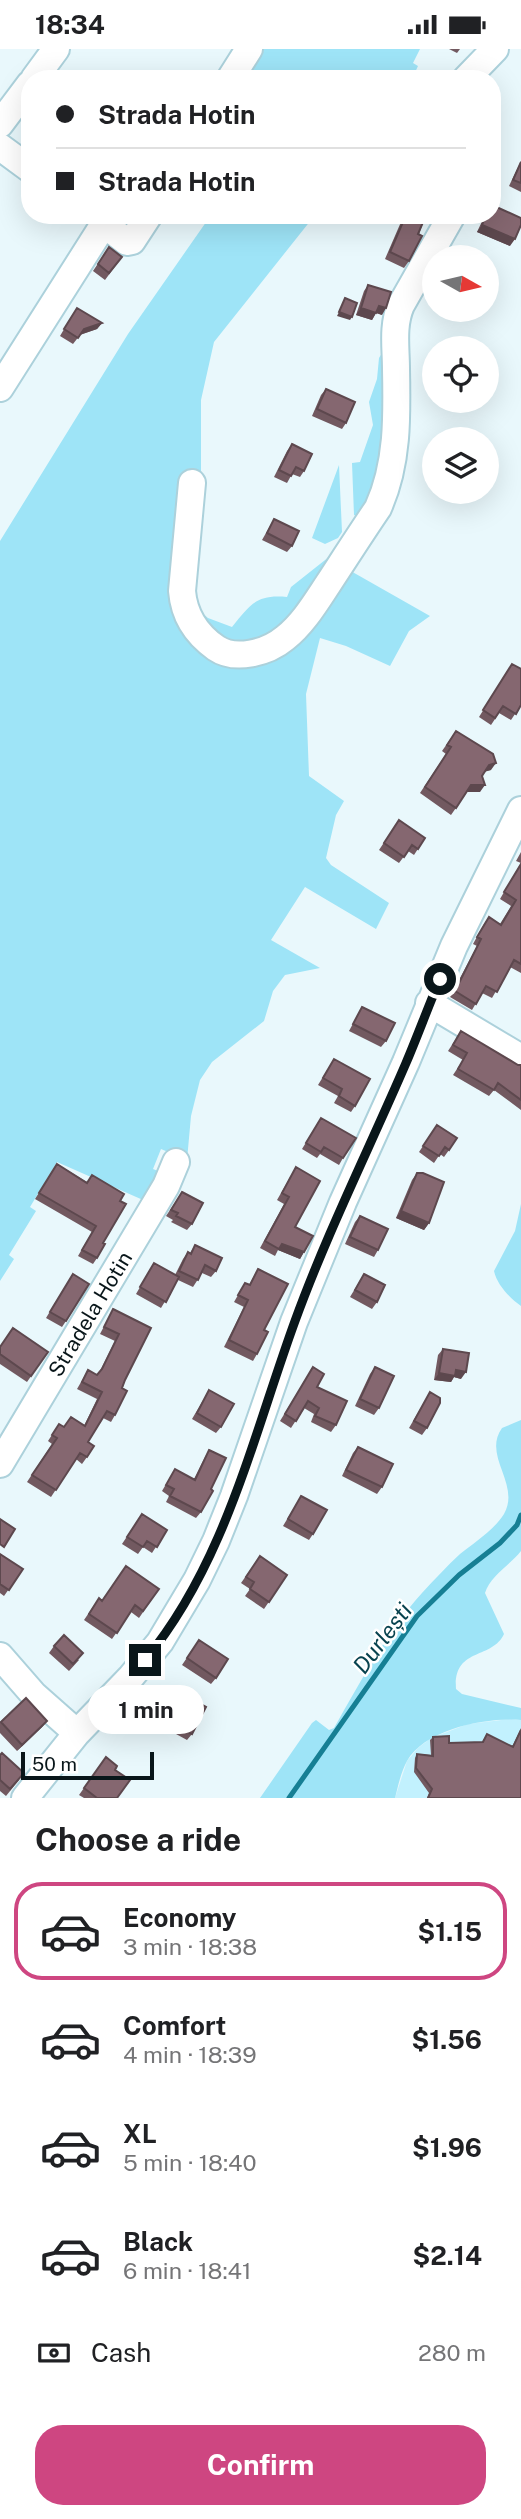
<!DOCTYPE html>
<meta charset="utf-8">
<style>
body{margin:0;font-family:"Public Sans",sans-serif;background:#f6f6f6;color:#202124;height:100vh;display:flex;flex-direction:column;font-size:26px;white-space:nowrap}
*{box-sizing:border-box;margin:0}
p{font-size:23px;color:#757577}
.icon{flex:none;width:38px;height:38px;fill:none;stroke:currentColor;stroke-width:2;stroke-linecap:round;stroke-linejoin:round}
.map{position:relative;height:1749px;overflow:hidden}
.side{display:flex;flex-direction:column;background:#fff;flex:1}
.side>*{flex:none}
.top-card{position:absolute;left:21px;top:21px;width:480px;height:154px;border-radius:28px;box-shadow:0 7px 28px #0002;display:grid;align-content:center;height:154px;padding:0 35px;background:#fff}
.needle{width:46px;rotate:98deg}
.tools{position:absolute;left:422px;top:196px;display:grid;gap:14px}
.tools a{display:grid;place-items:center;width:77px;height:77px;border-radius:50%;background:#fff;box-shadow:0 7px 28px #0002;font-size:35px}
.scale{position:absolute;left:21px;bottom:18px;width:133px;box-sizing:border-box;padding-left:7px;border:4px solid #09161a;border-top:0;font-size:19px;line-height:24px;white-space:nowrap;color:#09161a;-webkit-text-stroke:5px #fff;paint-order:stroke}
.end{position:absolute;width:32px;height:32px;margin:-16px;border:9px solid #09161a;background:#fff;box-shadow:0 0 0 4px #fff}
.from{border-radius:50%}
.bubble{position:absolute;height:49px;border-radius:24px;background:#fff;box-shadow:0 7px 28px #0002;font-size:23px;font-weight:700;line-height:49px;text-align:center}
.top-card b{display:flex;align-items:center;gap:24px;height:66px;font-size:26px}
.top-card b+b{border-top:2px solid #e0e0e0}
.top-card i{width:18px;height:18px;background:#202124}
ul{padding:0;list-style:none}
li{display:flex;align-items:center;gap:21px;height:98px;margin:0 14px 10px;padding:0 21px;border:4px solid transparent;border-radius:28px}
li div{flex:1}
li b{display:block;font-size:26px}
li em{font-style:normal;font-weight:700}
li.selected{border-color:#ce4681}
li>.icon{width:63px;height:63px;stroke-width:1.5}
h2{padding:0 35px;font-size:32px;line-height:84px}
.pay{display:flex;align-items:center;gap:18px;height:77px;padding:0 35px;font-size:26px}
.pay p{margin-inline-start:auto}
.cta{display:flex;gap:14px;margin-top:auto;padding:14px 35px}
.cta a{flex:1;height:80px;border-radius:28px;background:#ce4681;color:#fff;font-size:28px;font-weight:700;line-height:80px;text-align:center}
.status{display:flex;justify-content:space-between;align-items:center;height:49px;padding:0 35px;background:#fff;direction:ltr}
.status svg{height:19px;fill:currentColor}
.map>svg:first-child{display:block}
.built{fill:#c2f1fe}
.green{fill:#9ee4f7}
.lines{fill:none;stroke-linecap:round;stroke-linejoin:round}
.stream{stroke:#167f94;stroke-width:5}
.minor-casing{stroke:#acd1db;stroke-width:30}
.minor{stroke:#fff;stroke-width:26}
.wall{fill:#725960}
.shaded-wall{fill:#5d484e}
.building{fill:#856770;stroke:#5d484e;stroke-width:2}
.route{stroke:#09161a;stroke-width:9}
.labels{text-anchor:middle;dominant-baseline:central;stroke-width:5;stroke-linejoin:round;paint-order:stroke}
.street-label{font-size:21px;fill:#09161a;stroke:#fff}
.water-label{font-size:23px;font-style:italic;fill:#08434f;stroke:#fff}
</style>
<div class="status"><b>18:34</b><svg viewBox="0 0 49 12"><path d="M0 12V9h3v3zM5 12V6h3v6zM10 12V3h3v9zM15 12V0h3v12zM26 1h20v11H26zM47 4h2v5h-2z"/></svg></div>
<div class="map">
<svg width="521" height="1749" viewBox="0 0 521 1749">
<rect width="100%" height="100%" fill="#e9f8fc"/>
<path class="built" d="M 511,1670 L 521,1671 L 521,1749 L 395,1749 L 407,1712 L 418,1699 L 431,1689 L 468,1675 Z"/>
<path class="green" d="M 259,0 L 420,0 L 413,14 L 418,17 L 412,30 L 241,30 Z
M 211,166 L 315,166 L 214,293 L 201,351 L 201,443 L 190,554 L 208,569 L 232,578 C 250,556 256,545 287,548 L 291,538 L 344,496 L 349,521 L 430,567 L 409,582 L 390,617 L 346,597 L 320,589 L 306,645 L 309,727 L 344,752 L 336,766 L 326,809 L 331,816 L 389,854 L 376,880 L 305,838 L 271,891 L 320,919 L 285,926 L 273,942 L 264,972 L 212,1013 L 200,1031 L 191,1067 L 187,1111 L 161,1100 L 153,1120 L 158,1122 L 143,1151 L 57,1113 L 30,1158 L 36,1162 L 9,1206 L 14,1210 L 0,1232 L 0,492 L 128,285 Z
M 387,296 L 389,412 L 361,469 L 354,466 L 352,414 L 360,413 L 373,376 L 369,353 L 377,330 L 379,309 Z
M 339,416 L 342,483 L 338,489 L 325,495 L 312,489 Z
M 521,1155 L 521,1257 C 510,1249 497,1236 494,1222 L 515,1182 Z
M 521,1371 L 521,1502 C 510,1516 490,1527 485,1544 L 504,1585 C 492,1611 453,1598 456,1640 L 462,1645 L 521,1659 L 521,1671 C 487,1668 425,1680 407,1712 C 401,1723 398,1737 395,1749 L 260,1749 L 312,1674 L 316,1671 L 329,1681 L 334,1679 C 361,1632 386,1584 422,1544 C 434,1531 447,1517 460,1505 C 475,1493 493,1482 504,1465 C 521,1435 482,1407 502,1379 Z"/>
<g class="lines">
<path class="stream" d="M 289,1749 L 417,1567 L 459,1526 L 500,1494 L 517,1476 L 521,1466"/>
<g class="minor-casing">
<path id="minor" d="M 34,30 L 56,0
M 230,30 L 249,0
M 466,30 L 495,0
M 0,75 L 30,35
M 0,98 L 30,120
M 0,339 L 104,175 L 127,193 L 132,192 L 149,166
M 192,434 L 182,542 C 184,566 196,585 216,599 C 235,612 267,604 285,589 C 303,575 316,553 328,535 C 345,509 361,484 378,459 C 398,415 397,367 396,320 C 396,299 392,277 401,256 L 452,166
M 429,954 L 521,1009
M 0,1415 L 166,1137 L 176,1113
M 0,1607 L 34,1646 L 77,1684
M 25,1749 L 77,1684 L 130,1629 L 160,1593 L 197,1531 L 216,1492 L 234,1447 L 294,1273 L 343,1153 L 406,1013 L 454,897 L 521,761"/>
</g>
<use href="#minor" class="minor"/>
</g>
<path class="wall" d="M 449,0 L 460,0 L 457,4 Z
M 521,112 L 521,143 L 509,137 Z
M 404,166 L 426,166 L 409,212 L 404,219 L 385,210 Z
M 485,166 L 492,166 L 510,197 L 477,183 Z
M 109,198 L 122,208 L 105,231 L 93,222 Z
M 368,236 L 382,266 L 376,264 L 372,271 L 356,266 L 364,242 Z
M 73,265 L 102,274 L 97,280 L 80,286 L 73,295 L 60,287 Z
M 326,340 L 346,374 L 342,380 L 312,367 L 321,346 Z
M 292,395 L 304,422 L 300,428 L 292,425 L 287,434 L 274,428 L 287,402 Z
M 274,470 L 292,497 L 287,503 L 262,491 Z
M 512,615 L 521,656 L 511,671 L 499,664 L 491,676 L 479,668 Z
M 456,682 L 491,721 L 485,722 L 482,727 L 480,743 L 467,743 L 451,766 L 420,744 L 446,705 L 442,702 Z
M 399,771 L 425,789 L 414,806 L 408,802 L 399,814 L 379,801 Z
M 521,803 L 521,924 L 510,918 L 492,949 L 482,944 L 472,961 L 450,948 L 477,897 L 473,895 L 484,875 L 489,868 L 500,875 L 511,857 L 500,850 L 521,814 L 516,812 Z
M 362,958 L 386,992 L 381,998 L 349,982 Z
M 461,982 L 518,1016 L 521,1016 L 521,1061 L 494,1041 L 489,1047 L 453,1026 L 463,1011 L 448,1002 Z
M 334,1010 L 355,1057 L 351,1063 L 334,1054 L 338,1047 L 318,1036 Z
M 321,1069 L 343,1109 L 339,1116 L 320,1105 L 317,1109 L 302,1100 Z
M 437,1076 L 449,1101 L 444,1108 L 440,1105 L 434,1114 L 419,1103 Z
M 57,1115 L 87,1133 L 92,1126 L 120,1152 L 97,1209 L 93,1215 L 78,1207 L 92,1183 L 35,1150 Z
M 296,1118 L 295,1178 L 304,1203 L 300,1210 L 278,1201 L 275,1207 L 260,1199 L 284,1155 L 277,1151 Z
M 417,1124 L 429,1174 L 424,1181 L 396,1169 L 412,1131 Z
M 182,1143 L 192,1175 L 187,1181 L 171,1173 L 173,1171 L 166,1167 Z
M 360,1167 L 378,1201 L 374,1208 L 345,1195 L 355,1173 Z
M 195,1196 L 216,1222 L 211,1228 L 202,1224 L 193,1238 L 178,1231 L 161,1259 L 136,1245 L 154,1214 L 175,1226 L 183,1210 L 188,1203 L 190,1204 Z
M 258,1220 L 264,1281 L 257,1305 L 253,1312 L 224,1298 L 244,1258 L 234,1253 L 245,1234 L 249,1236 Z
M 364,1225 L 377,1253 L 372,1260 L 350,1248 Z
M 69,1231 L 66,1272 L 62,1278 L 46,1269 Z
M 113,1260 L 151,1279 L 125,1331 L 115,1366 L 111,1373 L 103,1369 L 88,1393 L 87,1408 L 82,1415 L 76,1410 L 51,1448 L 27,1433 L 52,1395 L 48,1392 L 59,1375 L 64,1378 L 84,1377 L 97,1350 L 77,1340 L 88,1321 L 97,1326 L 99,1324 L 115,1292 L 100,1285 Z
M 0,1298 L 48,1303 L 27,1333 L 0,1315 Z
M 443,1300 L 461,1330 L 454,1328 L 451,1333 L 434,1331 L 438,1306 Z
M 313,1318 L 317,1338 L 336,1376 L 331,1383 L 311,1373 L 314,1365 L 304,1359 L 291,1379 L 280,1372 Z
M 375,1318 L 379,1359 L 374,1366 L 355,1357 L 370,1325 Z
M 209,1341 L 221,1378 L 216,1384 L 192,1370 Z
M 430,1343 L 427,1379 L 422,1386 L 409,1379 Z
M 358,1398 L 382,1438 L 377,1445 L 342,1427 L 353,1404 Z
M 209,1401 L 211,1440 L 201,1463 L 196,1469 L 166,1453 L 169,1447 L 162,1442 L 175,1420 L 194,1430 L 205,1408 Z
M 301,1447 L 313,1485 L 309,1491 L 283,1477 Z
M 142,1465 L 167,1481 L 152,1504 L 143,1498 L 138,1505 L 122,1495 Z
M 0,1505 L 23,1520 L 4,1547 L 0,1544 Z
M 260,1507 L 287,1526 L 264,1560 L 245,1547 L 250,1540 L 241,1534 Z
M 159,1540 L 139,1569 L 131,1563 L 112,1590 L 84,1571 L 99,1549 L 102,1551 Z
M 199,1591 L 216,1629 L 211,1635 L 182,1616 Z
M 54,1597 L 79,1611 L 69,1622 L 49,1604 Z
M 173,1640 L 192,1685 L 187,1691 L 154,1673 Z
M 26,1649 L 47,1672 L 42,1678 L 17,1702 L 0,1684 L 0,1673 Z
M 521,1679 L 521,1749 L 427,1749 L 429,1744 L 414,1723 L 415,1709 L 417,1705 L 431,1706 L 430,1691 L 433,1688 L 449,1694 L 482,1693 L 487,1685 L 512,1698 Z
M 0,1706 L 19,1731 L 6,1747 L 0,1742 Z
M 106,1708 L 115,1721 L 117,1749 L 84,1749 L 79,1746 Z"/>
<path class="shaded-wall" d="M 482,176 L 515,190 L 510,197 L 477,183 Z
M 379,257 L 386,259 L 382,266 L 374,263 Z
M 361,259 L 376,264 L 372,271 L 356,266 Z
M 339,263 L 352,268 L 350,271 L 337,267 Z
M 102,274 L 97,280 L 79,286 L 84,280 Z
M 496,714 L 491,721 L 484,723 L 489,716 Z
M 471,736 L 485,736 L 480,743 L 467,743 Z
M 401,1162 L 429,1174 L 424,1181 L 396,1169 Z
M 282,1195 L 304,1203 L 300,1210 L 278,1201 Z
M 456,1321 L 466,1323 L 461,1330 L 454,1328 L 451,1333 L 434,1331 L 439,1324 Z
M 47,1672 L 42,1678 L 17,1702 L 22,1696 Z"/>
<path class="building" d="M 521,113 L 521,134 L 513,131 Z
M 492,156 L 521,169 L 521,176 L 515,190 L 482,176 L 486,166 L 492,166 Z
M 406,166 L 426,166 L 418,185 L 422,187 L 409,212 L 390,203 Z
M 109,198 L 122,208 L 109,224 L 98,215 Z
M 368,236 L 391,243 L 386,259 L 379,257 L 376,264 L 361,259 Z
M 345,249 L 357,254 L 352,268 L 339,263 Z
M 77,259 L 102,274 L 84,280 L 78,289 L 64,280 Z
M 326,340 L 355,353 L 346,374 L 317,360 Z
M 292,395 L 312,405 L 304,422 L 296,418 L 291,427 L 279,421 Z
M 274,470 L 299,482 L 292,497 L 267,484 Z
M 512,615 L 521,620 L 521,656 L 516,665 L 503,657 L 495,669 L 483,661 Z
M 456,682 L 493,705 L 496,714 L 489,716 L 482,727 L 485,736 L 471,736 L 456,759 L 425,738 L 451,698 L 447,696 Z
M 399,771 L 425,789 L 418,800 L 412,796 L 404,808 L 384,794 Z
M 521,815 L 521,915 L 514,911 L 497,943 L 486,937 L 476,955 L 455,942 L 481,890 L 477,888 L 489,868 L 501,876 L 516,851 L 504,843 Z
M 362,958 L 395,974 L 386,992 L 353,975 Z
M 461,982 L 518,1016 L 521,1016 L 521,1051 L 498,1034 L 494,1041 L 458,1020 L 467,1004 L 453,996 Z
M 334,1010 L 370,1030 L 355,1057 L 339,1047 L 342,1040 L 323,1029 Z
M 321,1069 L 356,1089 L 343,1109 L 324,1098 L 321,1103 L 306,1094 Z
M 437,1076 L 457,1089 L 449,1101 L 445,1098 L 439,1107 L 423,1097 Z
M 57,1115 L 87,1134 L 92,1126 L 124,1145 L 120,1152 L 126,1155 L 103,1194 L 105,1195 L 97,1209 L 82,1201 L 96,1177 L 39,1144 Z
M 296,1118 L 320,1132 L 295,1178 L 313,1187 L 304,1203 L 282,1195 L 279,1200 L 265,1192 L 289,1148 L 282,1144 Z
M 417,1124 L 423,1124 L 444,1133 L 429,1174 L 401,1162 Z
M 182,1143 L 203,1154 L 192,1175 L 176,1167 L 178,1164 L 171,1161 Z
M 360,1167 L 388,1180 L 378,1201 L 350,1188 Z
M 195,1196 L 222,1209 L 216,1222 L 205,1216 L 198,1231 L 179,1222 L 188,1203 L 191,1205 Z
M 154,1214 L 179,1228 L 166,1253 L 140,1238 Z
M 258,1220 L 288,1235 L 264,1281 L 268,1283 L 257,1305 L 229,1291 L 248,1251 L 238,1246 L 245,1234 L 250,1236 Z
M 73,1225 L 89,1235 L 66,1272 L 50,1263 Z
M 364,1225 L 385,1236 L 377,1253 L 355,1241 Z
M 113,1260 L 151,1279 L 125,1331 L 122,1339 L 127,1342 L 115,1366 L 107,1362 L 88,1393 L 94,1397 L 87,1408 L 80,1404 L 56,1441 L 32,1426 L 57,1389 L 52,1386 L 59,1375 L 64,1378 L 71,1368 L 85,1377 L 102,1343 L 82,1333 L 88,1321 L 97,1326 L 102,1320 L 119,1285 L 104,1278 Z
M 13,1279 L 48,1303 L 31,1327 L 0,1305 L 0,1298 Z
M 443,1300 L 469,1304 L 466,1323 L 456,1321 L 455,1327 L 439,1324 Z
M 313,1318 L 324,1325 L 317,1338 L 347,1352 L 336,1376 L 315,1367 L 319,1359 L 308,1352 L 296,1372 L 285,1365 Z
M 375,1318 L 394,1327 L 379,1359 L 360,1350 Z
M 209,1341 L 234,1355 L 221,1378 L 197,1364 Z
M 430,1343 L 440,1349 L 440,1354 L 427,1379 L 414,1372 Z
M 358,1398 L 393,1415 L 382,1438 L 346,1421 Z
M 209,1401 L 226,1409 L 211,1440 L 213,1442 L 201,1463 L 170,1447 L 174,1440 L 166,1436 L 175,1420 L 195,1431 Z
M 301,1447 L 327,1461 L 313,1485 L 288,1470 Z
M 142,1465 L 167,1481 L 157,1498 L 147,1492 L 143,1498 L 127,1488 Z
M 0,1470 L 15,1480 L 4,1498 L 0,1495 Z
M 0,1505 L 23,1520 L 9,1541 L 0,1535 Z
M 260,1507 L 287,1526 L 269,1553 L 250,1540 L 254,1533 L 246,1528 Z
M 126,1517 L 159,1540 L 143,1562 L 135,1556 L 117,1584 L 89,1565 L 99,1549 L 102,1552 Z
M 64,1586 L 83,1604 L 73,1615 L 54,1597 Z
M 199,1591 L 228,1610 L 216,1629 L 187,1609 Z
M 173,1640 L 206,1658 L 192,1685 L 158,1666 Z
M 26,1649 L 47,1672 L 22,1696 L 1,1673 Z
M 521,1681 L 521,1749 L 428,1749 L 432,1740 L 416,1719 L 417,1705 L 433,1707 L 433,1688 L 449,1687 L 449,1694 L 483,1693 L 487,1685 L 513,1698 Z
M 2,1704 L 24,1724 L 10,1740 L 0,1731 L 0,1706 Z
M 106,1708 L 117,1717 L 115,1721 L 130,1731 L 117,1749 L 97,1749 L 84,1739 Z"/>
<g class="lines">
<path class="route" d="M 145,1611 C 225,1515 253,1387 295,1272 C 327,1184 369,1100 406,1014 C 418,986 428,958 440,930"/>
</g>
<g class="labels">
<g class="street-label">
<text transform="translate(90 1265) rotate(-59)">Stradela Hotin</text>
</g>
<g class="water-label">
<text transform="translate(382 1589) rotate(-53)">Durlești</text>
</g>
</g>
</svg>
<div class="tools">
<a><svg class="needle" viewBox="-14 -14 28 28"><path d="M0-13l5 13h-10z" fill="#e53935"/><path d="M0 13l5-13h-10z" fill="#757577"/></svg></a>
<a><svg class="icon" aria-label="locate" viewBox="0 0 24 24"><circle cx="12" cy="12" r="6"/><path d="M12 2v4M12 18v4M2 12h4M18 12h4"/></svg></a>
<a><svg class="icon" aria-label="layers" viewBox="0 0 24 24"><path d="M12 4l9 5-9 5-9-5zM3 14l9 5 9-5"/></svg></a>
</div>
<div class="scale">50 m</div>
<i class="end from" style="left:440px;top:930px"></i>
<i class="end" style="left:145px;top:1611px"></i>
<div class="bubble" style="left:88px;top:1636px;width:116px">1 min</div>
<div class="top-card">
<b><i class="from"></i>Strada Hotin</b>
<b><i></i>Strada Hotin</b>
</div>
</div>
<section class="side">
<h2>Choose a ride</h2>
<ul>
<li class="selected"><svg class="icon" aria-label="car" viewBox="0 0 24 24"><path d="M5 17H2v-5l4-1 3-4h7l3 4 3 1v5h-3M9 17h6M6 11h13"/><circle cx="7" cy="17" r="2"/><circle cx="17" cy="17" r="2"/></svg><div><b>Economy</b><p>3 min · 18:38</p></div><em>$1.15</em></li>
<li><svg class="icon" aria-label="car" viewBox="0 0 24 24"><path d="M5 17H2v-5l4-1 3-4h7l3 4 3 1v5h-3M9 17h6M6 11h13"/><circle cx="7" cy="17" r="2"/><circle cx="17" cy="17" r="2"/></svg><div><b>Comfort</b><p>4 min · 18:39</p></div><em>$1.56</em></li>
<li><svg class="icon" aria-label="car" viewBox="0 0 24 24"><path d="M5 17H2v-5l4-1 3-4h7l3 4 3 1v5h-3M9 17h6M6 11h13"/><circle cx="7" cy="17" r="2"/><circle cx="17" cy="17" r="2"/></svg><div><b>XL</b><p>5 min · 18:40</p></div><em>$1.96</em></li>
<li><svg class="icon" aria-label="car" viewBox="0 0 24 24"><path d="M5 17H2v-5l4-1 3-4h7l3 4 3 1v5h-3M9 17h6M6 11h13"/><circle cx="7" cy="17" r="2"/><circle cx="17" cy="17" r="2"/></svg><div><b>Black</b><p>6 min · 18:41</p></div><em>$2.14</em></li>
</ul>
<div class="pay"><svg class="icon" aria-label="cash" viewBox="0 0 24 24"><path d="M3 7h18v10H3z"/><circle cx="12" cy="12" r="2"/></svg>Cash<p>280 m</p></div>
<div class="cta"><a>Confirm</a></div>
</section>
